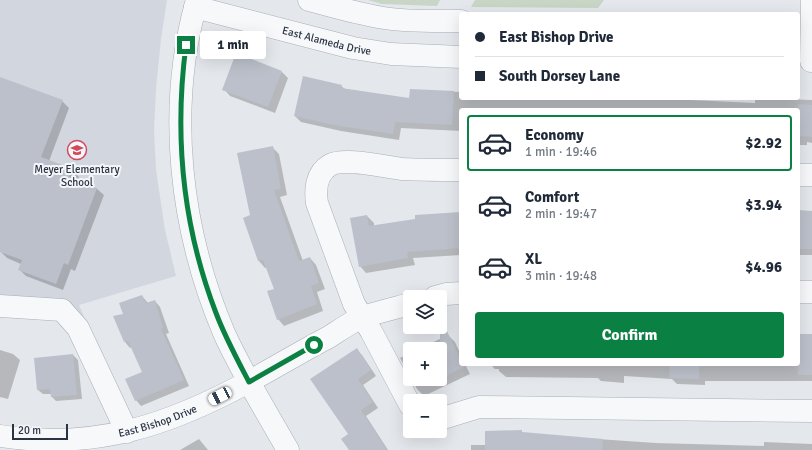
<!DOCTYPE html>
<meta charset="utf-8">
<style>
body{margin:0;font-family:Signika,sans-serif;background:#f2f2f3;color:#1f2937;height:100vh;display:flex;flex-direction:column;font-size:15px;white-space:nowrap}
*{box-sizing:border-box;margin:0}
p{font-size:13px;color:#747a83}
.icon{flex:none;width:22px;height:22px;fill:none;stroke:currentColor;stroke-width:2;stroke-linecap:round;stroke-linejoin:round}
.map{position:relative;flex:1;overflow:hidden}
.details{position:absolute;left:459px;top:108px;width:341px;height:258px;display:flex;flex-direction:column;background:#fff;border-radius:4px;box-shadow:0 4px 16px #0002}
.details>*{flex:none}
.banner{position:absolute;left:459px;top:12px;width:341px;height:88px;border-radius:4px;box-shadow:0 4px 16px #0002;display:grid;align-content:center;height:88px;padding:0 16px;background:#fff}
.fabs{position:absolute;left:403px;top:290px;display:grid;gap:8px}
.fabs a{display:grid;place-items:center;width:44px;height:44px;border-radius:4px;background:#fff;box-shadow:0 4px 16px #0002;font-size:20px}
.scale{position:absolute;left:12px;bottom:10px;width:56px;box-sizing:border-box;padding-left:4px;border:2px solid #2b3445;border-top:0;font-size:11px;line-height:14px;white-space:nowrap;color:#2b3445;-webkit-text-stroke:3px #f4f6f9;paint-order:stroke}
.end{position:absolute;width:18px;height:18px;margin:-9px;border:5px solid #0b8043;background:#fff;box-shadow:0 0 0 2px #fff}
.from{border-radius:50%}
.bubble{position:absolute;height:28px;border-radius:4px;background:#fff;box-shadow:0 4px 16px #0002;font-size:13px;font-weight:700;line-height:28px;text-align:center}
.car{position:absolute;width:12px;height:24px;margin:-12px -6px;border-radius:5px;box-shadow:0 0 3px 1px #0007;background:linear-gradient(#fff 24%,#345 0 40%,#fff 0 76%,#345 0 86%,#fff 0)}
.banner b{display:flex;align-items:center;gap:14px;height:38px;font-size:15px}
.banner b+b{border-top:1px solid #e0e1e3}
.banner i{width:10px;height:10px;background:#1f2937}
ul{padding:7px 0 0;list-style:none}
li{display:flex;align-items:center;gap:12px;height:56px;margin:0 8px 6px;padding:0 8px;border:2px solid transparent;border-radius:4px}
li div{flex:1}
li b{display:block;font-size:15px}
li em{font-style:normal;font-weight:700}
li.on{border-color:#0b8043}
li>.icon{width:36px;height:36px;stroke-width:1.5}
.primary-button{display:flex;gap:8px;margin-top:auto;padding:8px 16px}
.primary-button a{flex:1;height:46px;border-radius:4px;background:#0b8043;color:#fff;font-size:16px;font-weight:700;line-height:46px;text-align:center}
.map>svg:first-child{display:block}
.built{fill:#d2d6de}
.green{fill:#c9d6c5}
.shadow{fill:#0003}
.building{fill:#bbc0ca}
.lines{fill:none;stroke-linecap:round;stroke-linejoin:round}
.minor-casing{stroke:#a9aeb7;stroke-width:23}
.minor{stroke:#f7f8fa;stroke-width:22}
.route{stroke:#0b8043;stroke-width:5}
.labels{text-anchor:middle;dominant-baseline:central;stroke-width:4;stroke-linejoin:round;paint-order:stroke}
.street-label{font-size:11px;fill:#2b3445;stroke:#f4f6f9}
.poi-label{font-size:11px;fill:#2b3445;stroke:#f4f6f9}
</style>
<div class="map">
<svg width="812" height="450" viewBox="0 0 812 450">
<rect width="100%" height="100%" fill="#e4e7ec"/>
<path class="built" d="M 0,0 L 167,0 L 161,39 L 156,88 L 154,130 L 156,170 L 165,230 L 176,276 L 79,305 L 84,317 L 0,314 Z"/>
<path class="green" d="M 368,0 L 440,0 L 437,6 L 382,4 Z
M 475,0 L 604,0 L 598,8 L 471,7 Z"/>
<path class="shadow" d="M 282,72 L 288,78 L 275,113 L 230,96 L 224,89 Z
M 0,78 L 62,101 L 69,108 L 49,161 L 72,170 L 79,177 L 77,181 L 97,189 L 104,195 L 75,271 L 71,269 L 63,290 L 26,276 L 19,269 L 21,264 L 7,258 L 0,251 Z
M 341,86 L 345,89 L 410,99 L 411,90 L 461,92 L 461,98 L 647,98 L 755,103 L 755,98 L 812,100 L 812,143 L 807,142 L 807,145 L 798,145 L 798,110 L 461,110 L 461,131 L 401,128 L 399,140 L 341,131 L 301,122 L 295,116 Z
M 272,147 L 279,154 L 287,195 L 280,197 L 303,261 L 310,258 L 316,265 L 325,289 L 317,292 L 323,311 L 284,326 L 278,319 L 276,289 L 267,267 L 265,268 L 259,261 L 244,218 L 251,216 Z
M 798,211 L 812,212 L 812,255 L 798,255 Z
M 461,213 L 461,255 L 413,258 L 415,265 L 366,273 L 360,266 L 367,216 L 374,223 L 374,227 Z
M 142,296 L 148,303 L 155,301 L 160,307 L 169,333 L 166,334 L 189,386 L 141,406 L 136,400 L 143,372 L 132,347 L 130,348 L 125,342 L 124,314 Z
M 448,335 L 455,342 L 461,355 L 461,364 L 465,364 L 470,374 L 424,396 L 417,389 L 412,379 L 440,379 L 440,349 L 419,349 Z
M 798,335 L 812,335 L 812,381 L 705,381 L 705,385 L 677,384 L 672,379 L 624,376 L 624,383 L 601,381 L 598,378 L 506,377 L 499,371 L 499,369 L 495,369 L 490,364 L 798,364 Z
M 356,349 L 362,355 L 376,376 L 363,385 L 378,408 L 366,416 L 388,450 L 350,450 L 349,434 Z
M 0,350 L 13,354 L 20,360 L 8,399 L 0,397 Z
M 410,353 L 410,376 L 400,358 Z
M 73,355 L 78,360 L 82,399 L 56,401 L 52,397 L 51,394 L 43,394 L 38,390 Z
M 521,431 L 524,434 L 656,443 L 764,446 L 764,442 L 812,444 L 812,450 L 471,450 L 471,445 L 486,445 Z
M 199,439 L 208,450 L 180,450 Z"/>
<path class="building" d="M 236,53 L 282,71 L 268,107 L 222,90 Z
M 303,76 L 342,85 L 341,88 L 409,98 L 410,89 L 454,91 L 452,125 L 395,122 L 393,134 L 334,125 L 294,116 Z
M 0,77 L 63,100 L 41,157 L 73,169 L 69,177 L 97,188 L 68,265 L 64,263 L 56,284 L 18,270 L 22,260 L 0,252 Z
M 798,104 L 812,105 L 812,137 L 798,136 Z
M 273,146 L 281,189 L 274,190 L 299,261 L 310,257 L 319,283 L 311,286 L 317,304 L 277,320 L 267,291 L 274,289 L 263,260 L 258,261 L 243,218 L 250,215 L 237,153 Z
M 798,210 L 812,211 L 812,249 L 798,249 Z
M 461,212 L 461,248 L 407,252 L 408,258 L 359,267 L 350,218 L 367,215 L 369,226 L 415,219 L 415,215 Z
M 142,295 L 146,303 L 155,300 L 163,328 L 161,329 L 184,380 L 135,401 L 125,379 L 142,372 L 128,341 L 124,342 L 113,316 L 123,314 L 119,303 Z
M 440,317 L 461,360 L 461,364 L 463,364 L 464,367 L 440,379 Z
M 798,334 L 812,334 L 812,375 L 798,375 Z
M 357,348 L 371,370 L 358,379 L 373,402 L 361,410 L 387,450 L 349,450 L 341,439 L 348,434 L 310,379 Z
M 73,354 L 77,395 L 51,397 L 50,389 L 37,390 L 34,358 Z
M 670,364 L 699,364 L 699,379 L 669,378 Z
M 522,430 L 522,432 L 603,439 L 602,450 L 485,450 L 485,431 Z"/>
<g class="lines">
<g class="minor-casing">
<g id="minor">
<path d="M 197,0 C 166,109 180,229 224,333 C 242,373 266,411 288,450"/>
<path d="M 309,0 C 334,7 358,14 384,18 C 409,22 435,21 461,21"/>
<path id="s1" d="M 195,7 L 353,48 L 391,54 L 461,57"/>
<path d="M 811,61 L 812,2"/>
<path d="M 798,175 L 812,175"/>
<path d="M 798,292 L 812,292"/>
<path d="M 435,297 L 446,294 L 461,293"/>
<path d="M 0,306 L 62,310 L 78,328 L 127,432"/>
<path d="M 410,405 L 371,331 L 354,304 L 317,203 C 315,190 316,173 330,165 C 344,157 385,167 403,169 C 422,170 442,170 461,170"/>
<path d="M 440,419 L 479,407 L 812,411"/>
<path id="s2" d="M 0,436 C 94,450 168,426 250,381 C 276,367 302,351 329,337 C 340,330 351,322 363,317 C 378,312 395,308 410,304"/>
</g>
</g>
<use href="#minor" class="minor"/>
</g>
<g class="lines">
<path class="route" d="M 186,45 C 174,136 183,227 216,313 C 225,337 237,359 249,382 L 314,345"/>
</g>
<defs>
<g id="school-ring" transform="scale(1)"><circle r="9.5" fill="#f4f6f9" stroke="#d1495b" stroke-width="1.5"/><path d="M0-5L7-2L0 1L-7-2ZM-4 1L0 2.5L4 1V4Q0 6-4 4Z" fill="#d1495b"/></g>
</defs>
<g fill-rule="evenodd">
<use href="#school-ring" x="77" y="150"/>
</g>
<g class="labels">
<g class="street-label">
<text stroke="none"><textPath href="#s1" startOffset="136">East Alameda Drive</textPath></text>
<text stroke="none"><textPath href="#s2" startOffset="160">East Bishop Drive</textPath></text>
</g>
<g class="poi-label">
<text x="77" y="169">Meyer Elementary<tspan x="77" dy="13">School</tspan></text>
</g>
</g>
</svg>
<div class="fabs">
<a><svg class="icon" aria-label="layers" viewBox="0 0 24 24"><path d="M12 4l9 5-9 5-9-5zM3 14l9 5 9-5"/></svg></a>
<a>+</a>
<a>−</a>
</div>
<div class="scale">20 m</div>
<i class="end from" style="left:314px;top:345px"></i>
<i class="end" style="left:186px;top:45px"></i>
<div class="bubble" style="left:200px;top:31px;width:66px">1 min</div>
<i class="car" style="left:220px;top:396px;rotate:243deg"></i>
<div class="banner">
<b><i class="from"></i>East Bishop Drive</b>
<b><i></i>South Dorsey Lane</b>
</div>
<section class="details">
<ul>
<li class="on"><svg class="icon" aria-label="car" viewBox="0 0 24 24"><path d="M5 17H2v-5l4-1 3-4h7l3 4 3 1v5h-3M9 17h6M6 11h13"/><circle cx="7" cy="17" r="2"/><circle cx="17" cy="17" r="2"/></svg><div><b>Economy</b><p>1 min · 19:46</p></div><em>$2.92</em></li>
<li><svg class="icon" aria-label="car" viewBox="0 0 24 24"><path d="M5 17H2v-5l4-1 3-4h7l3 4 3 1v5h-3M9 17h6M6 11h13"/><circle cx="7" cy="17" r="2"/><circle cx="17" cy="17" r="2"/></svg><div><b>Comfort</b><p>2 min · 19:47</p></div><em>$3.94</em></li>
<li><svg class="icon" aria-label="car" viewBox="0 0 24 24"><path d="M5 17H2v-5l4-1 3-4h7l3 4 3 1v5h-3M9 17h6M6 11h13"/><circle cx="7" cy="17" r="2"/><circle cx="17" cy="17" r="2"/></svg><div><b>XL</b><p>3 min · 19:48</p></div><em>$4.96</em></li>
</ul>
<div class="primary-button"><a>Confirm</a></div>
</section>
</div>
